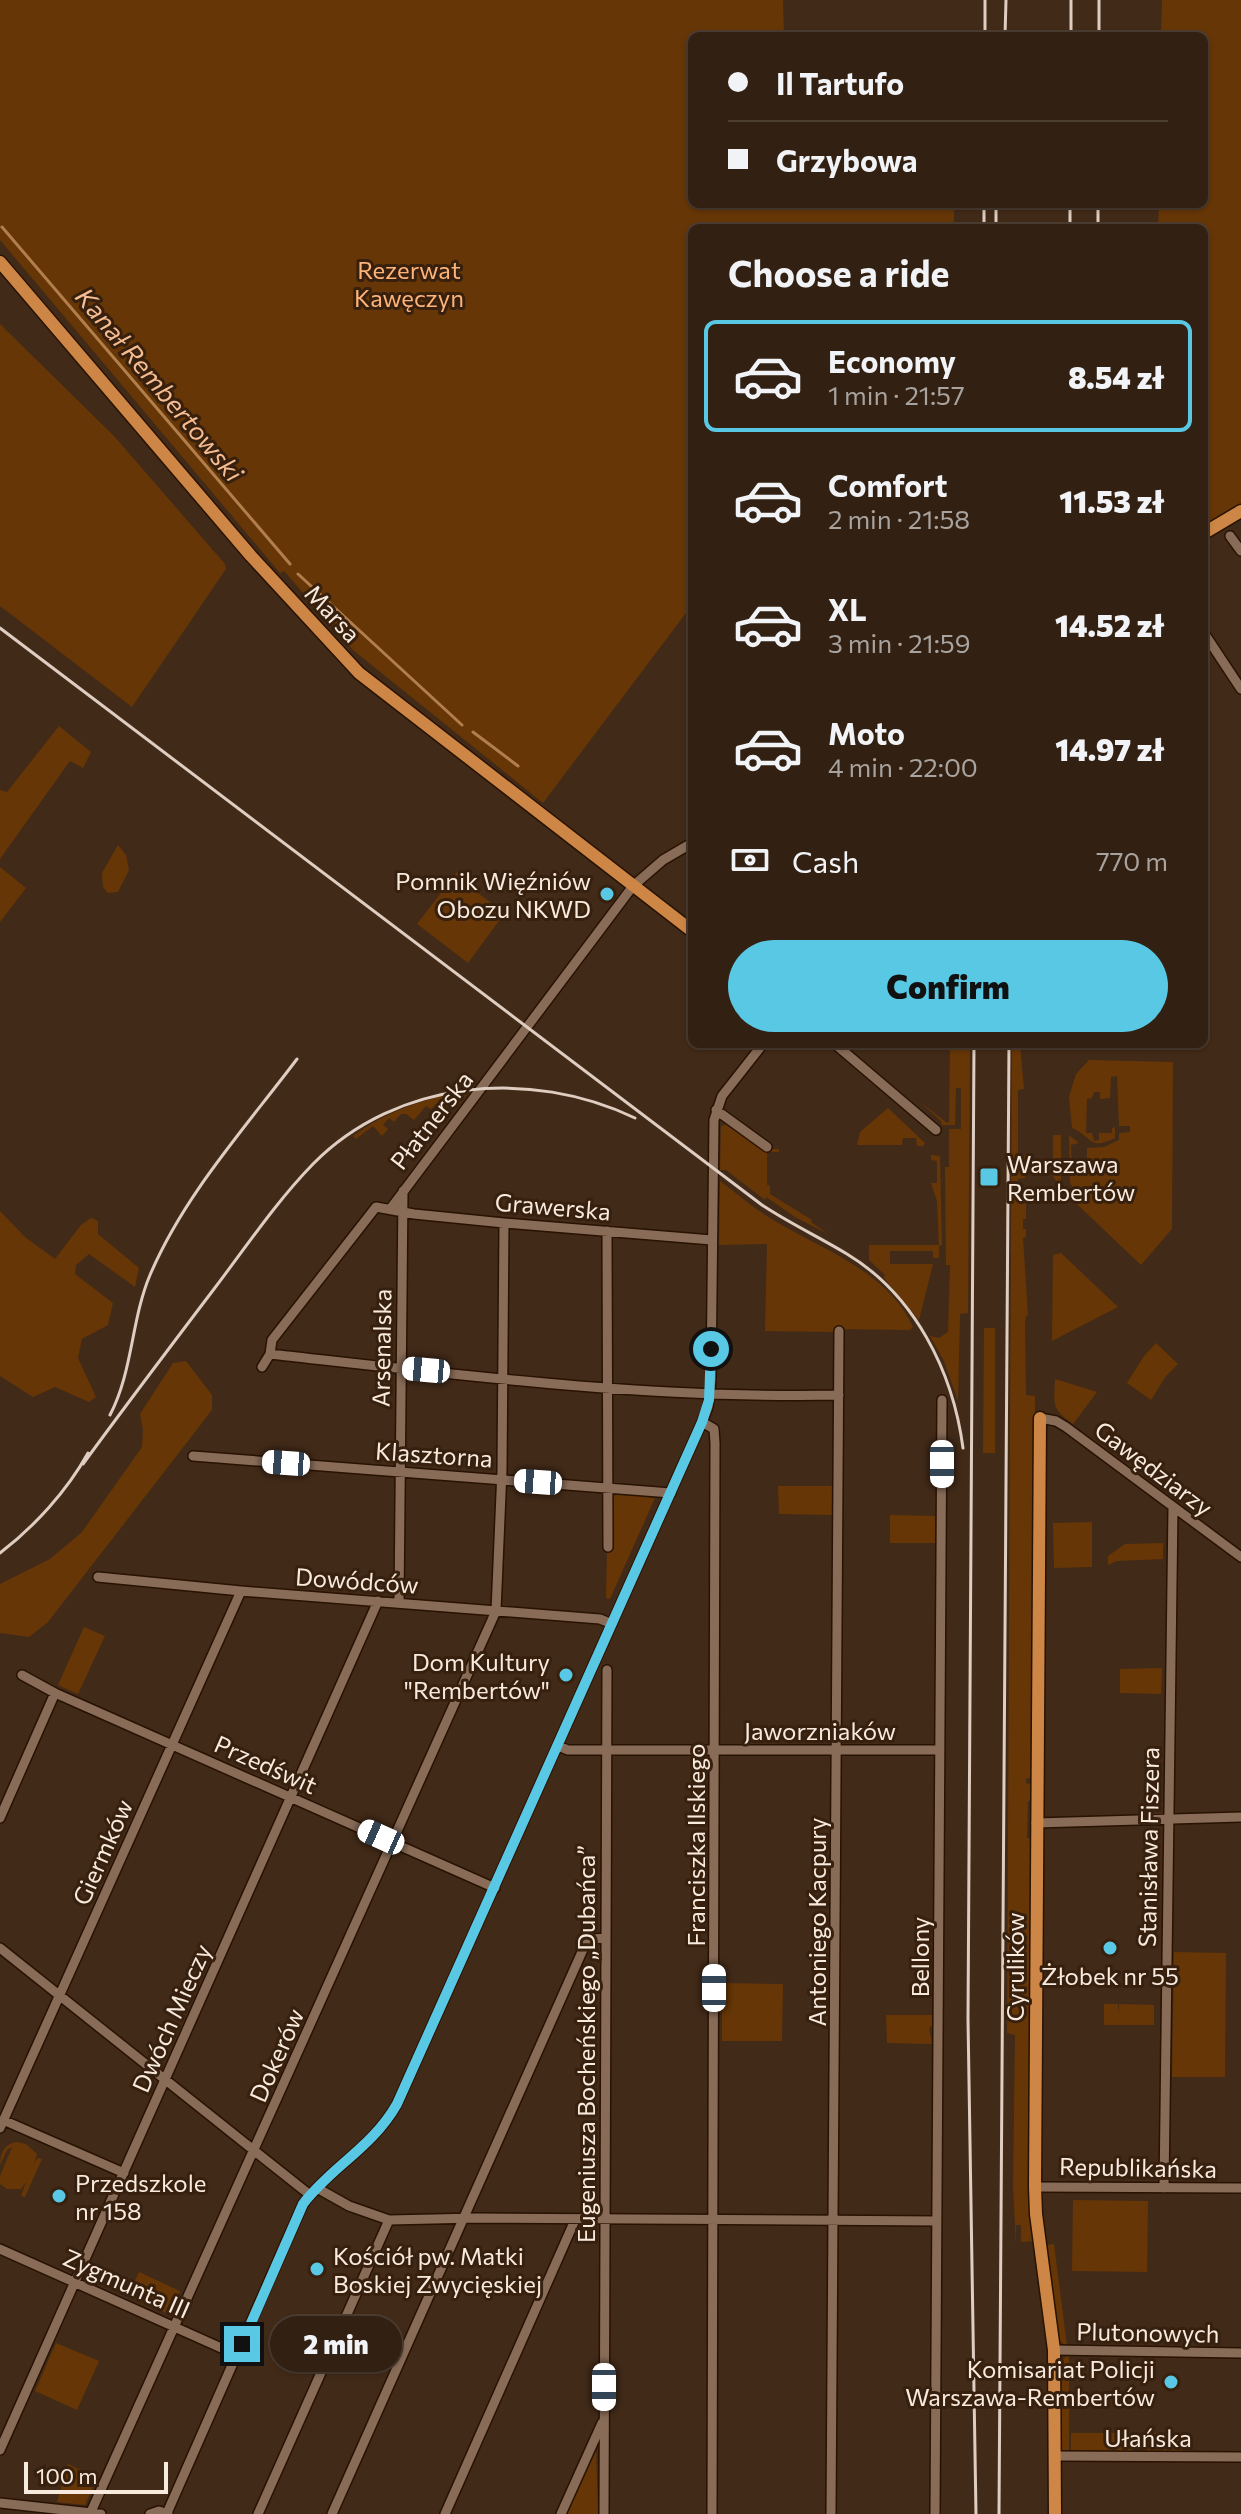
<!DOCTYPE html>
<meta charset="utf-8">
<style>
body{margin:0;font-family:Commissioner,sans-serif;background:#3a281b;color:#f1f3f6;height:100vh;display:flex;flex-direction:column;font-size:30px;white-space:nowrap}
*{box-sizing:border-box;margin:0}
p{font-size:26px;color:#a8a39f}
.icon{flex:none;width:44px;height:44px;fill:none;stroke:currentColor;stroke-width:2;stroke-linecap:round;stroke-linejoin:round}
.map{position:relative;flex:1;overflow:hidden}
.side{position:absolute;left:688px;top:224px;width:520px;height:824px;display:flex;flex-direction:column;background:#322012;border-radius:12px;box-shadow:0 2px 6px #0004,0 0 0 2px #4d3e32}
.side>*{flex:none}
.top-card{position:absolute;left:688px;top:32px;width:520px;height:176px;border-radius:12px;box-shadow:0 2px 6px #0004,0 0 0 2px #4d3e32;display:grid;align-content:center;height:176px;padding:0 40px;background:#322012}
.scale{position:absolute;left:24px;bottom:20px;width:144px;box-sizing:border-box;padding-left:8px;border:4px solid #f9eade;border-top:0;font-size:22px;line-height:28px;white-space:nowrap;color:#f9eade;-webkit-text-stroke:6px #37200e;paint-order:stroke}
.end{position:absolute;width:36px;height:36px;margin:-18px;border:10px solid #59c8e4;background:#111;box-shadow:0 0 0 4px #111}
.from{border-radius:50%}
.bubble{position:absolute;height:56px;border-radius:28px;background:#322012;box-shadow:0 2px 6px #0004,0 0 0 2px #4d3e32;font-size:26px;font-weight:800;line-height:56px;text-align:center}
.car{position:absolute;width:24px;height:48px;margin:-24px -12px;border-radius:10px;box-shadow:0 0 6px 2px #0007;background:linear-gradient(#fff 24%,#345 0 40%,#fff 0 76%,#345 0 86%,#fff 0)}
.top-card b{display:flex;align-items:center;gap:28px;height:76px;font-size:30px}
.top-card b+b{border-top:2px solid #4d3e32}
.top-card i{width:20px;height:20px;background:#f1f3f6}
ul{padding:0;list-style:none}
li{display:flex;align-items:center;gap:24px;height:112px;margin:0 16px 12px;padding:0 24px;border:4px solid transparent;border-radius:12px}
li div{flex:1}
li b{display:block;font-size:30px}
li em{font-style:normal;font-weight:800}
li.on{border-color:#59c8e4}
li>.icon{width:72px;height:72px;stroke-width:1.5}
h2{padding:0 40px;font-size:36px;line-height:96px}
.pay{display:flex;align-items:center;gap:20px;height:88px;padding:0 40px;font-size:30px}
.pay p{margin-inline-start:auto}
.primary-button{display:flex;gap:16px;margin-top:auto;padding:16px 40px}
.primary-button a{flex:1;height:92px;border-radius:48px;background:#59c8e4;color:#111;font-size:32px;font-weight:800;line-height:92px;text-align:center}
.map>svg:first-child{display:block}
.green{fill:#663606}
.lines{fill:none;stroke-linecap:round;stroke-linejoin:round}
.stream{stroke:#b27f4c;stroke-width:3}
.minor-casing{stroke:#281202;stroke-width:12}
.major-casing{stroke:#281202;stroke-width:15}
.minor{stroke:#886c58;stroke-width:9}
.major{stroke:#ce8646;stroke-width:12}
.rail{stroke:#decdc0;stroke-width:3}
.route{stroke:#59c8e4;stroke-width:10}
.poi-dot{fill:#59c8e4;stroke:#37200e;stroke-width:3}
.labels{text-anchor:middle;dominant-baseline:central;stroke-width:6;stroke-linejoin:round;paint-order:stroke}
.park-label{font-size:24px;fill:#feb378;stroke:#37200e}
.street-label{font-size:24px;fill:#f9eade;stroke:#37200e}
.poi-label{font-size:24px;fill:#f9eade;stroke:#37200e;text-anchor:end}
.water-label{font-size:26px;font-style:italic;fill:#f6bd92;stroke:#37200e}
</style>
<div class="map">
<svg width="1241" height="2514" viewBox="0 0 1241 2514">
<rect width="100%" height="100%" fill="#422a18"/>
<path class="green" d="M 0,0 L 783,0 L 784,36 L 692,36 L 692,204 L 954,204 L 954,228 L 692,228 L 692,605 L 543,803 L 353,650 L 284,571 L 280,573 L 0,240 Z
M 1162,0 L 1241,0 L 1241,505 L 1204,527 L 1204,228 L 1158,228 L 1159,204 L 1204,204 L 1204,36 L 1161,36 Z
M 0,324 L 114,436 L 225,564 L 226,569 L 132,707 L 0,606 Z
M 59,726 L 91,752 L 83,768 L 70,761 L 0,859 L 0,790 L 7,792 Z
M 118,845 L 126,855 L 129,870 L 118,892 L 108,893 L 103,887 L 102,873 Z
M 0,867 L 26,888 L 0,922 Z
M 457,872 L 469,880 L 466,884 L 494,905 L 498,902 L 507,910 L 468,963 L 417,924 Z
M 950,1044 L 970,1044 L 968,1313 L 960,1314 L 958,1401 L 944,1361 L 930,1336 L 939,1338 L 948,1332 L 950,1265 L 946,1265 L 945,1167 L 949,1167 L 949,1129 L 961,1129 L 961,1088 L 956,1088 L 955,1125 L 942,1125 L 941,1121 L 920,1102 L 947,1123 L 949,1122 Z
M 1012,1044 L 1020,1044 L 1024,1089 L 1018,1090 L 1018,1154 L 1025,1156 L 1025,1161 L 1018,1162 L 1019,1167 L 1025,1167 L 1025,1178 L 1018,1179 L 1018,1195 L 1026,1196 L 1026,1219 L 1023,1219 L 1023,1229 L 1026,1229 L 1026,1237 L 1023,1238 L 1028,1315 L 1026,1316 L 1025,1323 L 1026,1395 L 1035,1396 L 1032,1777 L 1026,1779 L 1026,1783 L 1032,1784 L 1032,1801 L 1028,1801 L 1027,1838 L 1032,1839 L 1034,2241 L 1021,2242 L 1021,2225 L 1016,2225 L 1016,2245 L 1013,2186 L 1015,2035 L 1007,2033 Z
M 1089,1060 L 1173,1062 L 1172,1229 L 1141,1265 L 1061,1189 L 1053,1176 L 1053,1135 L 1061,1135 L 1061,1184 L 1068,1196 L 1075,1192 L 1070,1182 L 1069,1135 L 1079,1143 L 1071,1145 L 1072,1168 L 1079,1168 L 1079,1173 L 1087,1173 L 1087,1148 L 1104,1147 L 1119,1140 L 1119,1133 L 1130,1132 L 1130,1126 L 1119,1126 L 1117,1076 L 1111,1077 L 1110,1098 L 1100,1099 L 1100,1092 L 1094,1092 L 1092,1098 L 1087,1099 L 1086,1133 L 1092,1133 L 1094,1141 L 1099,1140 L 1099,1133 L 1112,1133 L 1112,1128 L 1115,1127 L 1115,1138 C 1089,1151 1093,1137 1072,1128 L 1069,1097 L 1076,1074 Z
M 469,1091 L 458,1106 L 454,1103 L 449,1107 L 443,1102 L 437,1103 L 431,1109 L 426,1106 L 414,1120 L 406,1114 L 401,1114 L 394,1122 L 389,1118 L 383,1125 L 388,1129 L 382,1136 L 373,1126 L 356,1139 L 353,1136 C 387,1111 428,1097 469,1091 Z
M 888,1108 L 925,1143 L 923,1146 L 917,1146 L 916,1138 L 903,1138 L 902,1145 L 857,1145 L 860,1132 Z
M 727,1124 L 766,1149 L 779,1149 L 779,1152 L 767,1152 L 767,1185 L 770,1186 L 770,1194 L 812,1220 L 811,1222 L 828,1234 L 795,1217 L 766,1197 L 765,1200 L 726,1170 L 720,1170 L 721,1126 Z
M 931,1155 L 940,1156 L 942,1245 L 939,1246 L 939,1258 L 933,1258 L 933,1251 L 890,1251 L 890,1264 L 933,1264 L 919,1320 L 884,1278 L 885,1275 L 869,1260 L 869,1245 L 939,1245 L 937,1201 L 931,1183 L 937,1183 L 937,1161 L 931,1160 Z
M 720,1181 C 735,1192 750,1205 765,1215 C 815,1247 887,1269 913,1327 L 910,1330 L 834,1329 L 833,1332 L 765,1331 L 767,1244 L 719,1245 Z
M 0,1211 L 25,1237 L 55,1259 L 81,1225 L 91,1218 L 98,1221 L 98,1234 L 139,1268 L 135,1287 L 89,1254 L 76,1265 L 75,1274 L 113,1303 L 108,1325 L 82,1339 L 78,1358 L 96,1397 L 89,1402 L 55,1387 L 33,1397 L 0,1376 Z
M 1061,1253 L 1118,1307 L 1052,1341 L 1053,1255 Z
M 984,1328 L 995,1328 L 995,1453 L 983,1453 Z
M 1156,1343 L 1178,1364 L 1166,1376 L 1151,1400 L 1127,1383 L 1144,1356 Z
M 186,1361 L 212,1395 L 212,1410 L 48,1622 L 29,1637 L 0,1633 L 0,1584 L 50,1559 L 82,1532 L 142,1447 L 143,1430 L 140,1414 L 173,1363 Z
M 1055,1379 L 1097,1392 L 1073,1424 C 1051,1408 1054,1405 1055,1379 Z
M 778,1486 L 832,1486 L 832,1515 L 779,1514 Z
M 616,1493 L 655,1498 L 610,1599 L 606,1598 L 607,1549 L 612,1549 L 612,1500 Z
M 890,1515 L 935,1516 L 935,1543 L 890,1543 Z
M 1092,1522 L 1092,1567 L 1054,1568 L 1053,1523 Z
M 1163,1543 L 1163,1559 L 1117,1561 L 1108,1565 L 1108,1556 L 1125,1544 Z
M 84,1627 L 105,1636 L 78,1694 L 58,1685 Z
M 1162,1668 L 1161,1694 L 1120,1693 L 1120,1669 Z
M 1174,1952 L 1226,1953 L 1225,2077 L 1172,2077 Z
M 722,1983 L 783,1984 L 782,2041 L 722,2041 Z
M 1104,2004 L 1118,2004 L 1118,2014 L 1119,2004 L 1154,2005 L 1154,2025 L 1104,2025 Z
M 886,2015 L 932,2015 L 932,2026 L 929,2028 L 932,2044 L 887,2043 Z
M 17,2142 L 26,2144 L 37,2154 L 34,2163 L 38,2158 L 42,2159 L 25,2197 L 21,2196 L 26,2182 L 21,2189 L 7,2189 L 0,2184 L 0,2176 L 12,2147 L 7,2150 L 0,2165 C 0,2153 4,2144 17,2142 Z
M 1073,2200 L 1148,2201 L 1147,2272 L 1072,2271 Z
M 1054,2244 L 1067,2346 L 1059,2341 L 1046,2245 Z
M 139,2272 L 180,2291 L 170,2315 L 128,2296 Z
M 56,2343 L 99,2361 L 77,2410 L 35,2391 Z
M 1068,2355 L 1069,2359 L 1069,2453 L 1063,2452 L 1060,2447 L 1060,2362 Z
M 1071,2433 L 1135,2433 L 1134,2453 L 1071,2453 Z
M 1143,2433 L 1183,2433 L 1183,2450 L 1178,2453 L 1143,2453 Z
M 596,2448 L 598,2514 L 566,2514 Z
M 68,2464 L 97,2478 L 85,2505 L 57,2502 Z"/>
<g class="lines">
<path class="stream" d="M 2,227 L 290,564
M 298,574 L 462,725
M 473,732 L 518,766"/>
<g class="minor-casing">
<path id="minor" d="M 1230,536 L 1241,551
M 1204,633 L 1241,689
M 835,1044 L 936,1130
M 716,1110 L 767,1147
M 391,1208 L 633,886 L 663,860 L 692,843
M 607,1231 L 608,1547
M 270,1354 C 458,1375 649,1399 839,1395
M 262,1367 L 270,1354 L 272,1340 L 376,1207 L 414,1214 L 504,1223 L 712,1240
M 1040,1418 L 1056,1421 L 1066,1427 L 1241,1557
M 702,1422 L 714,1429 L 715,1443 L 712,2514
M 193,1456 L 671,1493
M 98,1577 L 241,1591 L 600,1619 L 612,1624
M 399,1603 L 403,1191
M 22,1675 L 55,1693 L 495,1888
M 558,1746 L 568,1750 L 940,1750
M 0,1818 L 55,1693
M 1036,1823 L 1241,1817
M 0,1948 L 310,2195
M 3,2120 L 124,2173
M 0,2128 L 241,1591
M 1035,2187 L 1241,2188
M 317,2188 L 349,2206 L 389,2220 L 477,2218 L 937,2221
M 1164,2188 L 1173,1507
M 0,2249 L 237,2355
M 1054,2350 L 1241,2353
M 0,2450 L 378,1601
M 1055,2456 L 1241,2457
M 0,2503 L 101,2514
M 167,2513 L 303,2204 C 332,2166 372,2148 397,2104 L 702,1422 L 708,1407 L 711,1380 L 714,1120 L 722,1096 L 763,1044
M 90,2514 L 496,1611 L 502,1470 L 504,1223
M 150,2514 L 159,2511 L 168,2514
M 258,2514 L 389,2220
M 332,2514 L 585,1945 L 593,1939 L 606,1938
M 445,2514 L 575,2220
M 561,2514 L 602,2423
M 604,2514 L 607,1670
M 831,2514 L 839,1331
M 935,2514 L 942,1400"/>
</g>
<g class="major-casing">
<path id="major" d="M 0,262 L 251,556 L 359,673 L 692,931
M 1204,533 L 1241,511
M 1040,1418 L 1035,2187 L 1036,2214 L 1054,2350 L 1055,2514"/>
</g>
<use href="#minor" class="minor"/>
<use href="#major" class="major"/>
<path class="rail" d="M 1071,0 L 1071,36
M 1099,0 L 1099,36
M 985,36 L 985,0
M 1005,36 L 1006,0
M 984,228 L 984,204
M 996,228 L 996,204
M 1070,228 L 1070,204
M 1098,228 L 1098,204
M 0,628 L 762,1205 C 789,1223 819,1237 847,1254 C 915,1295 953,1372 963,1448
M 974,1044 L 968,2019 L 976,2514
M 110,1415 C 133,1371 131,1320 150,1275 C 184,1195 245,1128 297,1059
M 83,1464 C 126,1405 170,1347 214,1289 C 246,1247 276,1202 313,1164 C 397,1079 530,1068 635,1118
M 0,1553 C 34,1527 67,1491 88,1453
M 999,2514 L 1009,1044"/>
</g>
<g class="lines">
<path class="route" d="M 242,2344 L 303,2204 C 332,2166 372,2148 397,2104 L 702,1422 L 709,1400 L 711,1349"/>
</g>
<g class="poi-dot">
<circle cx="607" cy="894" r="8"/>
<rect x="979" y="1167" width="20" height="20" rx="4"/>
<circle cx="566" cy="1675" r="8"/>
<circle cx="1110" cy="1948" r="8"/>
<circle cx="59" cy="2196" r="8"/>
<circle cx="317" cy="2269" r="8"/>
<circle cx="1171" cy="2382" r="8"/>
</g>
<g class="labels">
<g class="park-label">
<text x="409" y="269">Rezerwat<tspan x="409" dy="28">Kawęczyn</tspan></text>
</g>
<g class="street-label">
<text transform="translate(333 613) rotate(47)">Marsa</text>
<text transform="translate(431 1120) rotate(-52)">Płatnerska</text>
<text transform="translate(553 1206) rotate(5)">Grawerska</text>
<text transform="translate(381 1348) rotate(-89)">Arsenalska</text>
<text transform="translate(434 1454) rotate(4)">Klasztorna</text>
<text transform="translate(1154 1468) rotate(37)">Gawędziarzy</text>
<text transform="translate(357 1580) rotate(4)">Dowódców</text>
<text x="820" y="1730">Jaworzniaków</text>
<text transform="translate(266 1764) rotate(24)">Przedświt</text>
<text transform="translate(695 1845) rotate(-90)">Franciszka Ilskiego</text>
<text transform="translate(1148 1847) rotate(-89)">Stanisława Fiszera</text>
<text transform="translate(102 1852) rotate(-66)">Giermków</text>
<text transform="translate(816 1922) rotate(-90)">Antoniego Kacpury</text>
<text transform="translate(919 1957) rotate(-90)">Bellony</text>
<text transform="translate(1014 1967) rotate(-90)">Cyrulików</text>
<text transform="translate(171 2018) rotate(-66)">Dwóch Mieczy</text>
<text transform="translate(585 2044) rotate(-90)">Eugeniusza Bocheńskiego „Dubańca”</text>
<text transform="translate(276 2055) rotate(-66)">Dokerów</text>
<text transform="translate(1138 2167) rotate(1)">Republikańska</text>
<text transform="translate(127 2283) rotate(24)">Zygmunta III</text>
<text transform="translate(1148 2332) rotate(1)">Plutonowych</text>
<text x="1148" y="2437">Ułańska</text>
</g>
<g class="poi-label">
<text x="591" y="880">Pomnik Więźniów<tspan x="591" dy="28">Obozu NKWD</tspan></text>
<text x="1007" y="1163" text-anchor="start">Warszawa<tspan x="1007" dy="28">Rembertów</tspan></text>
<text x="550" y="1661">Dom Kultury<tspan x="550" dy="28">"Rembertów"</tspan></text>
<text x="1110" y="1975" text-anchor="middle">Żłobek nr 55</text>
<text x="75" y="2182" text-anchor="start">Przedszkole<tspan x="75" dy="28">nr 158</tspan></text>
<text x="333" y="2255" text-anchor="start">Kościół pw. Matki<tspan x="333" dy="28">Boskiej Zwycięskiej</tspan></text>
<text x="1155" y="2368">Komisariat Policji<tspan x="1155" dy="28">Warszawa-Rembertów</tspan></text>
</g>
<g class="water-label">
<text transform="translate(160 384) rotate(50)">Kanał Rembertowski</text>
</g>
</g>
</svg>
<div class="scale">100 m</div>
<i class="end from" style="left:711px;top:1349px"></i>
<i class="end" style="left:242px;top:2344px"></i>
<div class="bubble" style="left:270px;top:2316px;width:132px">2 min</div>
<i class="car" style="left:426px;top:1370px;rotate:275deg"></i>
<i class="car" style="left:286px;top:1463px;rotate:274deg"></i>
<i class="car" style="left:942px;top:1464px;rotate:180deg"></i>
<i class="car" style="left:538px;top:1482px;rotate:274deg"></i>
<i class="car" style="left:381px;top:1837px;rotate:294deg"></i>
<i class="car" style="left:714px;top:1988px;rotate:0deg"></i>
<i class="car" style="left:604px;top:2387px;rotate:180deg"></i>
<div class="top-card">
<b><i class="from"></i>Il Tartufo</b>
<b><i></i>Grzybowa</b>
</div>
<section class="side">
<h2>Choose a ride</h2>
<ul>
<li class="on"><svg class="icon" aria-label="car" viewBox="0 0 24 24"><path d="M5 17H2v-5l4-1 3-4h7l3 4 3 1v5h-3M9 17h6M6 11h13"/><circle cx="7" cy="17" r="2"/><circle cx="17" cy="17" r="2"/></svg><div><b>Economy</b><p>1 min · 21:57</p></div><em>8.54 zł</em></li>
<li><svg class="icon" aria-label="car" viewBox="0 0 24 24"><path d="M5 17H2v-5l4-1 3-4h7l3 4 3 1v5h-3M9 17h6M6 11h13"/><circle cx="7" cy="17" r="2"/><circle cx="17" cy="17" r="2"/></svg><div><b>Comfort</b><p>2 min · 21:58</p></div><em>11.53 zł</em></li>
<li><svg class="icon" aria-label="car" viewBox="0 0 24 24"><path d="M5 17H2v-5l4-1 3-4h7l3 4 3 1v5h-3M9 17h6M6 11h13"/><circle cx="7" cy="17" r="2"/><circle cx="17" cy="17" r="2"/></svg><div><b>XL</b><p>3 min · 21:59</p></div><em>14.52 zł</em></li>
<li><svg class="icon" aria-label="car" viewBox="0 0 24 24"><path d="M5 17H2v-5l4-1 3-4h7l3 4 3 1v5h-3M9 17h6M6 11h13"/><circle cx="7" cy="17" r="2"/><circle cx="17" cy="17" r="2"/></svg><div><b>Moto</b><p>4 min · 22:00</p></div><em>14.97 zł</em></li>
</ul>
<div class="pay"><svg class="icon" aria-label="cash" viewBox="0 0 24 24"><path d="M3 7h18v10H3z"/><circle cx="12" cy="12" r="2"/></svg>Cash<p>770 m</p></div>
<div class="primary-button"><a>Confirm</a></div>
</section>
</div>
